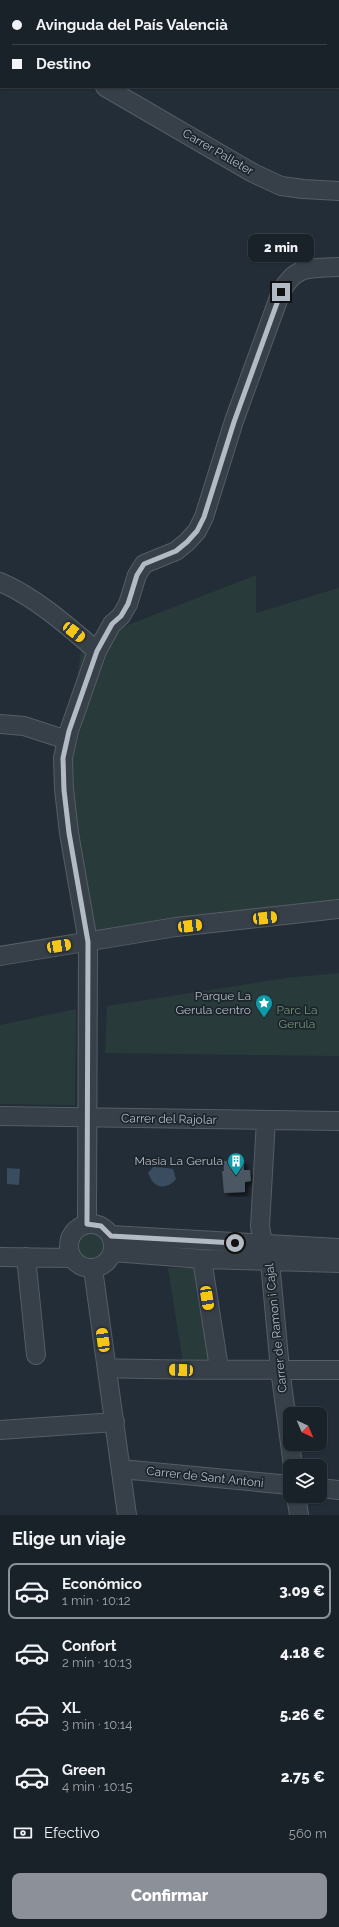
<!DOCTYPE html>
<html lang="es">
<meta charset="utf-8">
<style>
body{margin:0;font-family:Raleway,sans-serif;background:#272f35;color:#f1f3f6;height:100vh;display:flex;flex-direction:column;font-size:15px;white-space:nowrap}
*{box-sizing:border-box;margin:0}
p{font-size:13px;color:#9fa4a8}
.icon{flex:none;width:22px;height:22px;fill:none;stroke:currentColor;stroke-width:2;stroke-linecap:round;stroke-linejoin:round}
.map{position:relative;height:1515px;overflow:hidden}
.side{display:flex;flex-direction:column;background:#1a2229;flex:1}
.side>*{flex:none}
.guide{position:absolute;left:0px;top:0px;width:339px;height:88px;box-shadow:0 1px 3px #0004,0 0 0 1px #383f46;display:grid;align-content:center;height:88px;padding:0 12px;background:#1a2229}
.needle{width:26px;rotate:136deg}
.tools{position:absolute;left:283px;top:1407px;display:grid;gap:8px}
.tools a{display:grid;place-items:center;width:44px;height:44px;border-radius:8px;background:#1a2229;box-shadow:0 1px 3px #0004,0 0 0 1px #383f46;font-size:20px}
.end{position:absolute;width:18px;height:18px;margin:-9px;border:5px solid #b2bac4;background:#111;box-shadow:0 0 0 2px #111}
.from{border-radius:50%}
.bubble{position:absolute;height:28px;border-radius:8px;background:#1a2229;box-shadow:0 1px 3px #0004,0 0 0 1px #383f46;font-size:13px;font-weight:800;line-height:28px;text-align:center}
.car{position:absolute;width:12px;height:24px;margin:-12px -6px;border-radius:5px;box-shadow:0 0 3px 1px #0007;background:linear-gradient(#f5c518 24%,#345 0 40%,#f5c518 0 76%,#345 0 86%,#f5c518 0)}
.guide b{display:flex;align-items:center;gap:14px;height:38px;font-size:15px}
.guide b+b{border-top:1px solid #383f46}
.guide i{width:10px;height:10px;background:#f1f3f6}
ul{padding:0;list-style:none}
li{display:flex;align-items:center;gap:12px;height:56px;margin:0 8px 6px;padding:0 4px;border:2px solid transparent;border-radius:8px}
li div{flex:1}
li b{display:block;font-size:15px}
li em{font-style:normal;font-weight:800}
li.selected{border-color:#8c9099}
li>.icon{width:36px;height:36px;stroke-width:1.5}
h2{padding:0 12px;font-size:18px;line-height:48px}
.pay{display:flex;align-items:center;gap:10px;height:44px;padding:0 12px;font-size:15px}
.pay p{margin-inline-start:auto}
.button{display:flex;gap:8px;margin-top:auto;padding:8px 12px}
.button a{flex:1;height:46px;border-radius:8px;background:#8c9099;color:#fff;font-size:16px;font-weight:800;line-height:46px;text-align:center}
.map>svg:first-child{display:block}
.green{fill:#283b3a}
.water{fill:#3a4c5f}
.building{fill:#4c5863;filter:url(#shadow)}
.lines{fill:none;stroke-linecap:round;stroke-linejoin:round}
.minor-casing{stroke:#555d65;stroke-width:20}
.minor{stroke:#373f48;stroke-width:18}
.route{stroke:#b2bac4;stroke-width:5}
.labels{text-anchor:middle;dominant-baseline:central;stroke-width:3.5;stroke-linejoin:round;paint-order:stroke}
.street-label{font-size:12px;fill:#b2bac4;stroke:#1c242c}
.poi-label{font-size:12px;fill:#b2bac4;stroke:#1c242c;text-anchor:end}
.park-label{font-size:12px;fill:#729778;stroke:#1c242c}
</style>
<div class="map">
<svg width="339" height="1515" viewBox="0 0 339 1515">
<defs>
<filter id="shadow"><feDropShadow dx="3.5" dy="3.5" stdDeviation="2" flood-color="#0009"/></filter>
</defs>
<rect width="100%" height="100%" fill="#232d37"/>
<path class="green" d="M 256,575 L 256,613 L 339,588 L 339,915 L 88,942 L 64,790 L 82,724 L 71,724 L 82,643 Z
M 339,973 L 339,1056 L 105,1053 L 107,1006 L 286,978 Z
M 76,1009 L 75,1105 L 0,1104 L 0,1025 Z
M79 1246a14 14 0 1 1 28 0a14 14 0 1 1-28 0Z
M 168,1268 L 201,1268 L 211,1362 L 183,1363 Z"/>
<path class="water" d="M 153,1167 C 158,1167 169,1168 173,1169 L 176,1179 C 171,1186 160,1190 153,1182 C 151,1180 150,1176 148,1173 Z
M 7,1168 L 20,1169 L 19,1185 L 7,1184 Z"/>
<path class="building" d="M 244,1160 L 244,1170 L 250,1170 L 251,1181 L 245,1182 L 245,1192 L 224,1193 L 222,1171 L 224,1171 L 223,1161 Z"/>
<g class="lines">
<g class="minor-casing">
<path id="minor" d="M 298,0 L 299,1
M 0,26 L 1,26
M 338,26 L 339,26
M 105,87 L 253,173 L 281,186 L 303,189 L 339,191
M 0,582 C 34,596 69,627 97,651
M 0,724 L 24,726 L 67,740
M 0,956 L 176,927 L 339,909
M 0,1116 L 339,1121
M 266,1120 L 260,1226 L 263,1244 L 270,1262 L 280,1369 L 293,1466
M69 1246a22 22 0 1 1 44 0a22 22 0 1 1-44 0Z
M 87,1224 L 88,942 L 69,833 L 64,789 L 63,758 L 69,731 L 97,651 L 112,624 L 121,616 L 128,604 L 137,575 L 144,564 L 176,551 L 187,542 L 197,531 L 204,517 L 234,421 L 281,292 C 296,264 311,269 339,267
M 111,1235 L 339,1248
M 113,1252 L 202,1259 L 339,1263
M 0,1257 L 72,1258
M 26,1257 L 36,1355
M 202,1259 L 219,1368
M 93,1269 L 127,1515
M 107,1368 C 184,1371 262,1369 339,1370
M 0,1430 L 115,1422
M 121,1469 L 290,1485
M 320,1488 L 339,1490
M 296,1496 L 299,1515"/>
</g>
<use href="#minor" class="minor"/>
</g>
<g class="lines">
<path class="route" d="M 235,1243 L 111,1236 L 101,1226 L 87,1224 L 88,942 L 69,833 L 64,790 L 63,758 L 69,731 L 97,651 L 112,624 L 121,616 L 128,604 L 137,575 L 144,564 L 176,551 L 187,542 L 197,531 L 204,517 L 234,422 L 281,292"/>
</g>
<defs>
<g id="sight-pin" transform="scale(0.9)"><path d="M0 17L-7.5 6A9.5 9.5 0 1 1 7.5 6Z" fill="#0f9aa8" stroke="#1c242c"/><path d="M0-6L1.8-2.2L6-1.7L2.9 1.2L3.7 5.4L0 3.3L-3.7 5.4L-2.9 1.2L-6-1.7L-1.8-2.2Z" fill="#fff"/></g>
<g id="building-pin" transform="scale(0.9)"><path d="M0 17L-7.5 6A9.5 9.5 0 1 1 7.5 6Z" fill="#0f9aa8" stroke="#1c242c"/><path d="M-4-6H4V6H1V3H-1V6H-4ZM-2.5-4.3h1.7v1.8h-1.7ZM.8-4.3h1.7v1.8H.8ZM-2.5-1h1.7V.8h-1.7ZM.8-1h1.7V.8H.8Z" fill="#fff"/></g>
</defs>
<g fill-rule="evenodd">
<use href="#sight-pin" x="264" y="1003"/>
<use href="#building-pin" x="236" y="1161"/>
</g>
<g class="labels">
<g class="street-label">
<text transform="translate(218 152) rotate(30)">Carrer Palleter</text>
<text transform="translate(169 1119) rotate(1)">Carrer del Rajolar</text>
<text transform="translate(276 1328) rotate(-96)">Carrer de Ramon i Cajal</text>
<text transform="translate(205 1477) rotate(6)">Carrer de Sant Antoni</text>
</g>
<g class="poi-label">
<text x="251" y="996">Parque La<tspan x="251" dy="14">Gerula centro</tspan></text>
<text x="223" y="1161">Masia La Gerula</text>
</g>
<g class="park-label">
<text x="297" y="1010">Parc La<tspan x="297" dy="14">Gerula</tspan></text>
</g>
</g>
</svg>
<div class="tools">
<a><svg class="needle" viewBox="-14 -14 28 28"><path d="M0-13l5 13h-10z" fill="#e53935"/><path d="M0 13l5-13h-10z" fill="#9fa4a8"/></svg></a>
<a><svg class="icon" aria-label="layers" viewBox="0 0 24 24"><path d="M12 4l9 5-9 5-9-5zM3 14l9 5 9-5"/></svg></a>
</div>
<i class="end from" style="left:235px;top:1243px"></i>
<i class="end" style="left:281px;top:292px"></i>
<div class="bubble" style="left:248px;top:234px;width:66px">2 min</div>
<i class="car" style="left:74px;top:632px;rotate:128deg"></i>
<i class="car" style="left:265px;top:918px;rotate:84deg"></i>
<i class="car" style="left:190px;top:926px;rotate:83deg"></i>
<i class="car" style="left:59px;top:946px;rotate:81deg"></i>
<i class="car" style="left:207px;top:1298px;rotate:171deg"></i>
<i class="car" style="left:103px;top:1340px;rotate:352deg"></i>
<i class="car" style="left:181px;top:1370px;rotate:272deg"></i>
<div class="guide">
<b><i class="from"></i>Avinguda del País Valencià</b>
<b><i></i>Destino</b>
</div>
</div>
<section class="side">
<h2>Elige un viaje</h2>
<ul>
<li class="selected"><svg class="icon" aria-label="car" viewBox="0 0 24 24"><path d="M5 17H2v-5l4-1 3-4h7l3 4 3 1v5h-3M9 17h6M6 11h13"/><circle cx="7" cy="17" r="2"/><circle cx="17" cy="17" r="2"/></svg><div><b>Económico</b><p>1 min · 10:12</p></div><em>3.09 €</em></li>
<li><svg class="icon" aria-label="car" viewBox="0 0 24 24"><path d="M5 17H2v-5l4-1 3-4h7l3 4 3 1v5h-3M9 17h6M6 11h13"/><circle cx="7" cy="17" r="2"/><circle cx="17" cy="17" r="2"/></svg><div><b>Confort</b><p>2 min · 10:13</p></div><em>4.18 €</em></li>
<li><svg class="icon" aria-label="car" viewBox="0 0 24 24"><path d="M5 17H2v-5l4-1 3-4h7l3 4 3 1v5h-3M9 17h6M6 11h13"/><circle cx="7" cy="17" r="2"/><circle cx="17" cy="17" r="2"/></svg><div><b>XL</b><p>3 min · 10:14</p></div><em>5.26 €</em></li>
<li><svg class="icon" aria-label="car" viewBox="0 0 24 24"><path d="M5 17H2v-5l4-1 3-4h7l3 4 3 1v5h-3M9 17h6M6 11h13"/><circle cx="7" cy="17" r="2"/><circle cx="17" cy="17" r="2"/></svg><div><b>Green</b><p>4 min · 10:15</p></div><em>2.75 €</em></li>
</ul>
<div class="pay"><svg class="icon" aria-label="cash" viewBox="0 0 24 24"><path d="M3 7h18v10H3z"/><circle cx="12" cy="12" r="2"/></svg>Efectivo<p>560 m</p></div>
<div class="button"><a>Confirmar</a></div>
</section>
